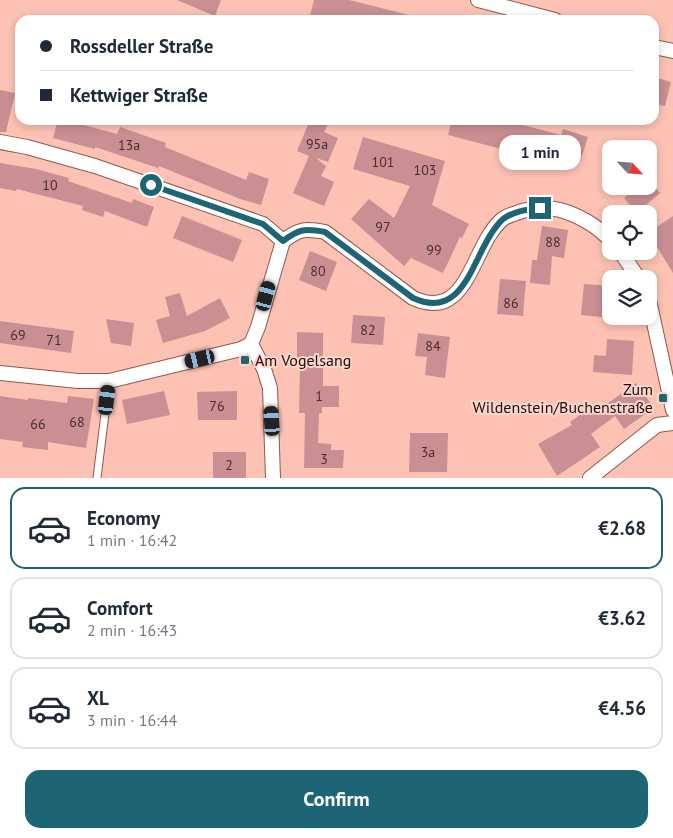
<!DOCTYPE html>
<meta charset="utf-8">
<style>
body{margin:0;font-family:"PT Sans",sans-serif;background:#f6f6f7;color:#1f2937;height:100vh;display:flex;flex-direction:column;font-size:19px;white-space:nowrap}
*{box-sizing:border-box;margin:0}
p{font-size:16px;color:#747a83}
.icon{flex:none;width:28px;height:28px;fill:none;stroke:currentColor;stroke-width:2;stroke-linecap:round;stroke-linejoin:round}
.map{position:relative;height:478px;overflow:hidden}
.sheet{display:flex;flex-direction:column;background:#fff;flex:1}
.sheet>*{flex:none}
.hud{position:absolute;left:15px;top:15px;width:644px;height:110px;border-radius:15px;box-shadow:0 2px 8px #0003;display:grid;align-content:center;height:110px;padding:0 25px;background:#fff}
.needle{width:32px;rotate:116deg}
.fabs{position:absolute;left:602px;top:140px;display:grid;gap:10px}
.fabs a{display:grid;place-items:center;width:55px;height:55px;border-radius:10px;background:#fff;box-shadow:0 2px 8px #0003;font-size:25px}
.end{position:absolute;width:22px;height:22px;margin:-11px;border:6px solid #1d6574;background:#fff;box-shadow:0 0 0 2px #fff}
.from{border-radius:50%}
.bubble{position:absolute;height:35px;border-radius:15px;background:#fff;box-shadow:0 2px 8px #0003;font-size:16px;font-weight:600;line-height:35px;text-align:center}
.car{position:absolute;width:15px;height:30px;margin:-15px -8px;border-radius:6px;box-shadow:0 0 4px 1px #0007;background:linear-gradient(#222 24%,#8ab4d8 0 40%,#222 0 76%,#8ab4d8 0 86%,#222 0)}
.hud b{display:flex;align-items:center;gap:18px;height:48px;font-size:19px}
.hud b+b{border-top:1px solid #e0e1e3}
.hud i{width:12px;height:12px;background:#1f2937}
ul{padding:9px 0 0;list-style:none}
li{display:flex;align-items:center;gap:15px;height:82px;margin:0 10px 8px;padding:0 15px;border:2px solid #e0e1e3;border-radius:15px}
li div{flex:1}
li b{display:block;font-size:19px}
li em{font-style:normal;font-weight:600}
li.current{border-color:#1d6574}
li>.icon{width:45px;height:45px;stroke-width:1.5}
.primary-button{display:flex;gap:10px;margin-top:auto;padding:10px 25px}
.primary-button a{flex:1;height:58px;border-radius:15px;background:#1d6574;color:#fff;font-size:20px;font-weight:600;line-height:58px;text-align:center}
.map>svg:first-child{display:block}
.building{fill:#c98f93}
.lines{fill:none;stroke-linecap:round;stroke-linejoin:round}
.lane-casing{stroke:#8d5a4d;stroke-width:9}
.street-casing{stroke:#8d5a4d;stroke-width:16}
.lane{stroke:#fff;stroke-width:7}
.street{stroke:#fff;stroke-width:14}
.route{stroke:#1d6574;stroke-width:6}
.poi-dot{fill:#1d6574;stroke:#fad6cd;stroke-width:2}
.labels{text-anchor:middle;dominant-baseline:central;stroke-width:4;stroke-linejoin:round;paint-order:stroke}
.number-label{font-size:14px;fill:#4a2d2a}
.poi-label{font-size:16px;fill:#200c07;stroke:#fad6cd;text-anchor:start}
</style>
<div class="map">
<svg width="673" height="478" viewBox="0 0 673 478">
<rect width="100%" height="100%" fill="#fdc2b3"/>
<path class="building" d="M 177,0 L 221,0 L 215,16 Z
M 314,0 L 349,0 L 409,15 L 408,20 L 309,20 Z
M 654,77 L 671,82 L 665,106 L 654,104 Z
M 0,90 L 15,93 L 6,132 L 0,132 Z
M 58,120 L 65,120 L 117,134 L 120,127 L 166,143 L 165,147 L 246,180 L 249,172 L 269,179 L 261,205 L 240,199 L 159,166 L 158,168 L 95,147 L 95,149 L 53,138 Z
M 310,120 L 330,120 L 324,132 L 338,138 L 328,162 L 316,158 L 326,166 L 321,176 L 334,182 L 324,206 L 293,193 L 309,156 L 297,151 Z
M 452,120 L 491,120 L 506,124 L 507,121 L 561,135 L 563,129 L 588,137 L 580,162 L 534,149 L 532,157 L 448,135 Z
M 363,137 L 445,161 L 432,205 L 469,224 L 462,238 L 460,237 L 443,273 L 411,258 L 404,266 L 351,219 L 369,199 L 394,218 L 410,186 L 353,169 Z
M 0,163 L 36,169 L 69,178 L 68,181 L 132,203 L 133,199 L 154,207 L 147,227 L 105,211 L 103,217 L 82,210 L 83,206 L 17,189 L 16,191 L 0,188 Z
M 637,186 L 654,186 L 660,193 L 637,213 L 624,198 Z
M 182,216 L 242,240 L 233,262 L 173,238 Z
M 673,216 L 673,273 L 649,234 L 649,232 Z
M 542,226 L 568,230 L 564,258 L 552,256 L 550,285 L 530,283 L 532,260 L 537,260 Z
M 310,251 L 337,262 L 326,291 L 299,280 Z
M 500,279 L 526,281 L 523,316 L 497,314 Z
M 584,284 L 611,286 L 611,318 L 581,315 Z
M 180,293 L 187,316 L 220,298 L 230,318 L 205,331 L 163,343 L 156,320 L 170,316 L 165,297 Z
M 353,315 L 385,317 L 383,345 L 351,343 Z
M 106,319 L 134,323 L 131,346 L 111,343 Z
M 0,321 L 74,331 L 71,353 L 0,343 Z
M 297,332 L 323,333 L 323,386 L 339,386 L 339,407 L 322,407 L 322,413 L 319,413 L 318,443 L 331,444 L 331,450 L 344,450 L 343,468 L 304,468 L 305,413 L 299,413 L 300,365 L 297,365 Z
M 418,333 L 450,337 L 445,378 L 425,375 L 427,357 L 415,356 Z
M 607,339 L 634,341 L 632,375 L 593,372 L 594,355 L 606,356 Z
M 636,383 L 654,408 L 624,429 L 615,416 L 591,434 L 600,447 L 557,476 L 538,444 L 572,425 L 570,422 L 591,407 L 594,413 Z
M 164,391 L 170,415 L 127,424 L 122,400 Z
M 237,391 L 237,420 L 198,420 L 197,392 Z
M 0,396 L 28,400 L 28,398 L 67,403 L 68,396 L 94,399 L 86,448 L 48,442 L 48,450 L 22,447 L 23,442 L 0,439 Z
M 410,433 L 448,433 L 447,472 L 409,472 Z
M 213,452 L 246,452 L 246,478 L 213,478 Z"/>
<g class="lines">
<g class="lane-casing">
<path id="lane" d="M 97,478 L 109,381"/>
</g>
<g class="street-casing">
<path id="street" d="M 478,0 L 555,20
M 654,47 L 673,51
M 0,142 L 27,147 L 95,166 L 263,224 L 283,241
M 620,251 L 639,279
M 649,300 L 673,410
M 251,344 L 264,369 L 270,388 L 273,478
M 0,373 L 78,381 L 109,381 L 241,349 L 251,344 L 258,327 L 283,241 C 299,229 305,228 325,232 L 413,298 C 470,324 471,243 504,218 C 509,215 517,213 522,211 C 533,208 548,207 560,210 C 578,215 598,226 611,241
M 590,478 L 657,425 L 673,423"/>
</g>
<use href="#lane" class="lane"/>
<use href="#street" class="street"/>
</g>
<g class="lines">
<path class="route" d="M 151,185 L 263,224 L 283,241 C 299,229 305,228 325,232 L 413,298 C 461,320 471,265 491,234 C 495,228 500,220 506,217 C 516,211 529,209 540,208"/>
</g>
<g class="poi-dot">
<rect x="240" y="355" width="10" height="10" rx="2.5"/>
<rect x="658" y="393" width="10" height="10" rx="2.5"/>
</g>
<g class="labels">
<g class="number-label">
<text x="317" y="144">95a</text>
<text x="129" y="145">13a</text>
<text x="383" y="162">101</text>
<text x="425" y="170">103</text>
<text x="50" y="185">10</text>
<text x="383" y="227">97</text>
<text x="553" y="242">88</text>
<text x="434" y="250">99</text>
<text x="318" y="271">80</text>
<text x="511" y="303">86</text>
<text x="368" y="330">82</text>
<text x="18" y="335">69</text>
<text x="54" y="340">71</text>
<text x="433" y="346">84</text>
<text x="319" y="396">1</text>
<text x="217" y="406">76</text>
<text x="77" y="422">68</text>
<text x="38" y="424">66</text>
<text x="428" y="452">3a</text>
<text x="324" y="459">3</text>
<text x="229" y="465">2</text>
</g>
<g class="poi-label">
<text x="255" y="360">Am Vogelsang</text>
<text x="653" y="389" text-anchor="end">Zum<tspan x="653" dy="18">Wildenstein/Buchenstraße</tspan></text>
</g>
</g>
</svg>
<div class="fabs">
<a><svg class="needle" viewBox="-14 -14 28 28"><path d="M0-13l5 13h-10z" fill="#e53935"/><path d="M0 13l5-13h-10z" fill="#747a83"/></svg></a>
<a><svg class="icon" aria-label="locate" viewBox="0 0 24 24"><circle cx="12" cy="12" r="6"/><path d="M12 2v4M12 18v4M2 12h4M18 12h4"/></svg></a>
<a><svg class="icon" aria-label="layers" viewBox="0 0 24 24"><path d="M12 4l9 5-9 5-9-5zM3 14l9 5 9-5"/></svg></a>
</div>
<i class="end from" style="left:151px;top:185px"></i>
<i class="end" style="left:540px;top:208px"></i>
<div class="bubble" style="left:499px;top:135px;width:82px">1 min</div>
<i class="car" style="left:266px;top:296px;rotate:15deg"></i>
<i class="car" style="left:200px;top:359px;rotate:257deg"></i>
<i class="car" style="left:107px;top:400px;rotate:7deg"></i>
<i class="car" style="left:272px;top:421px;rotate:356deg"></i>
<div class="hud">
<b><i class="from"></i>Rossdeller Straße</b>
<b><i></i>Kettwiger Straße</b>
</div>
</div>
<section class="sheet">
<ul>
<li class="current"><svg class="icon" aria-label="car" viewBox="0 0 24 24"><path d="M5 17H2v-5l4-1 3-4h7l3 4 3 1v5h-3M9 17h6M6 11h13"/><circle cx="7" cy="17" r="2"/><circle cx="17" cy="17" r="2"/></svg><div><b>Economy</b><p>1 min · 16:42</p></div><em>€2.68</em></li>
<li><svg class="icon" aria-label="car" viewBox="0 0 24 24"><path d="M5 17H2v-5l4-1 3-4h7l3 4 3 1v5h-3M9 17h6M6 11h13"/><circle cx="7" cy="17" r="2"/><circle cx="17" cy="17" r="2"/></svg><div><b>Comfort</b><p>2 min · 16:43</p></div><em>€3.62</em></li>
<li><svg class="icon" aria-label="car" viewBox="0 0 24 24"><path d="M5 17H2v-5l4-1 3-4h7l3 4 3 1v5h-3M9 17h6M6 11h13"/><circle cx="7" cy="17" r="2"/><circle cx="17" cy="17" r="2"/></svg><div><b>XL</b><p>3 min · 16:44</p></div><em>€4.56</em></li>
</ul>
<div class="primary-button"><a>Confirm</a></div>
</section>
